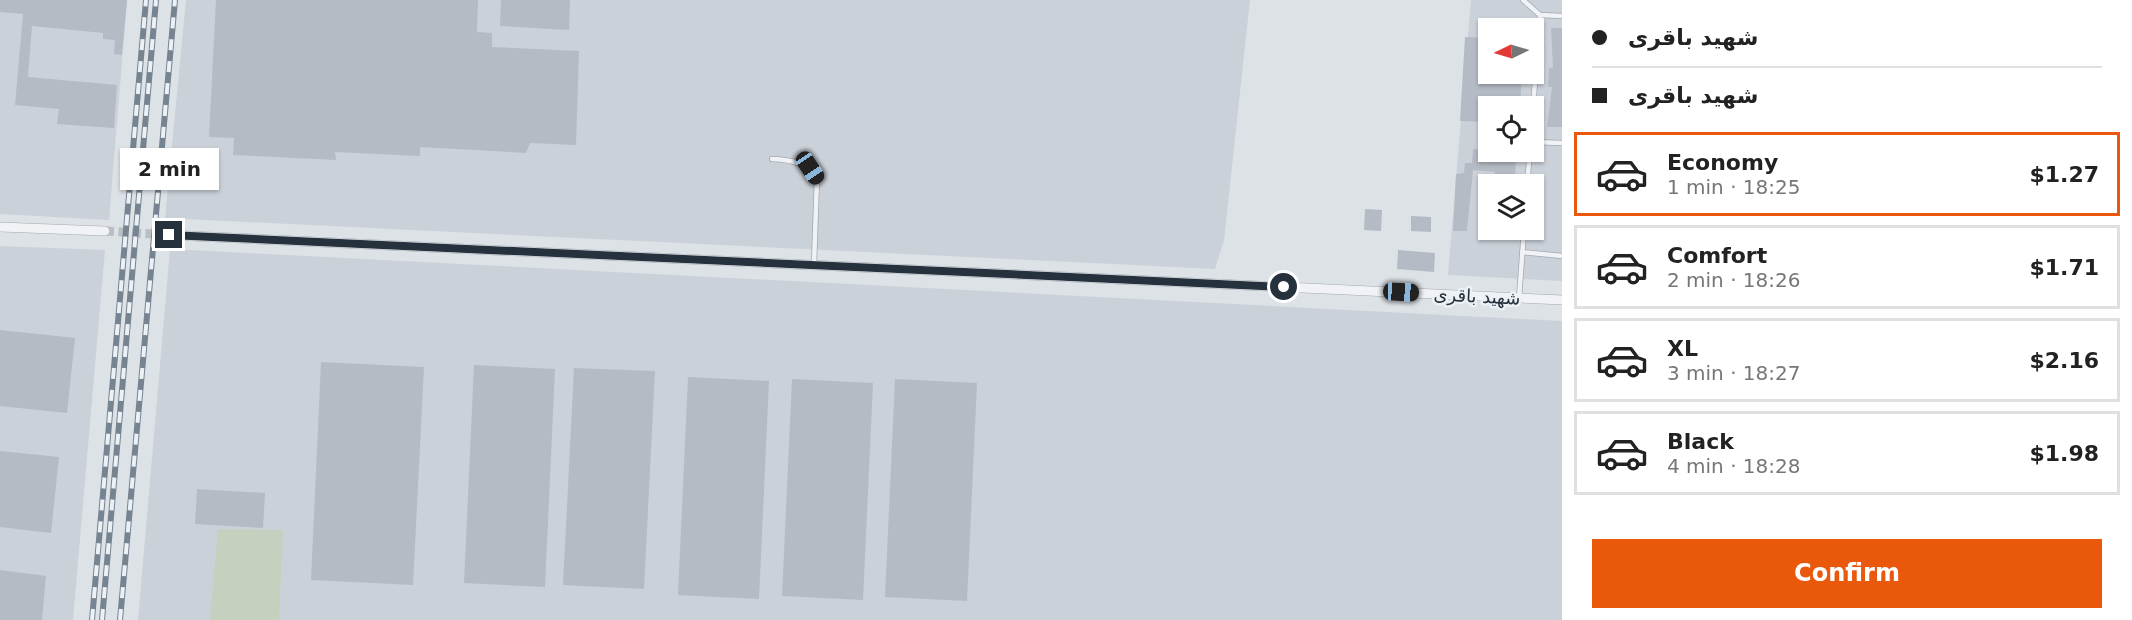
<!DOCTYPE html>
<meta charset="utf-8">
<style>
body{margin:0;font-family:"DejaVu Sans",Cairo,sans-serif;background:#f2f2f2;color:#222;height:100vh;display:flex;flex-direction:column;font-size:22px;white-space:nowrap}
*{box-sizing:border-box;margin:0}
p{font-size:20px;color:#767676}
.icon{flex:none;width:33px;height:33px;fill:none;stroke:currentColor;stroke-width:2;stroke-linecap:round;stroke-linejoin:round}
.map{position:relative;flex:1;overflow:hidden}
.drawer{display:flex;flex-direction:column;background:#fff;width:570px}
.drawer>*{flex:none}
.top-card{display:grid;align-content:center;height:132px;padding:0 30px;background:#fff}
.needle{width:39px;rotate:265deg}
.buttons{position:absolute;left:1478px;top:18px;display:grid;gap:12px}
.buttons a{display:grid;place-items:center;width:66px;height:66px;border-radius:0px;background:#fff;box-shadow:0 2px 4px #0004;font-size:30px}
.end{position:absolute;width:27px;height:27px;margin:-14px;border:8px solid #26313e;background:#fff;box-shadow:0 0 0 3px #fff}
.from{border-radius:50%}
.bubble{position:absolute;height:42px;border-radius:0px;background:#fff;box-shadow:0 2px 4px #0004;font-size:20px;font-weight:700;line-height:42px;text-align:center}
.car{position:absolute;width:18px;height:36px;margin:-18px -9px;border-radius:8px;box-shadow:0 0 4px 2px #0007;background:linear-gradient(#222 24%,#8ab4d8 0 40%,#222 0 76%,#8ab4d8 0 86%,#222 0)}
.top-card b{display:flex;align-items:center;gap:21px;height:57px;font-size:22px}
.top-card b+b{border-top:2px solid #e0e0e0}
.top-card i{width:15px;height:15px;background:#222}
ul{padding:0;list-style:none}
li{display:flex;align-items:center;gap:18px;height:84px;margin:0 12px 9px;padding:0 18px;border:3px solid #e0e0e0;border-radius:0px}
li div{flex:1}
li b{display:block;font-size:22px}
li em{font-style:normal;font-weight:700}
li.current{border-color:#ea580c}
li>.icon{width:54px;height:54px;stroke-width:1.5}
.button{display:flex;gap:12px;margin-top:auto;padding:12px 30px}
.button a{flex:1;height:69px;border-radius:0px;background:#ea580c;color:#fff;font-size:24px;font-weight:700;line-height:69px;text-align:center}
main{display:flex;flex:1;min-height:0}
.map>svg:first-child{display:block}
.built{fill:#cbd1d9;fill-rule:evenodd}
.green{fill:#c5d1be}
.building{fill:#b4bbc4}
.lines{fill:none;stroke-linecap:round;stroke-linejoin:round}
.minor-tunnel{stroke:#b8bfc5;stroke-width:9;stroke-dasharray:9 4.5;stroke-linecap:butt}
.service-casing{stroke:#a2a9b1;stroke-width:6}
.minor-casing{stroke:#a2a9b1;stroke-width:10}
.service{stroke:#f0f2f5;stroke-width:4.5}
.minor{stroke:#f0f2f5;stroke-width:9}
.rail-casing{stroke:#768391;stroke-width:6}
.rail{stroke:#ecf1f5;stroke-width:4;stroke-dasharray:11;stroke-linecap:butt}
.route{stroke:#26313e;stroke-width:8}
.labels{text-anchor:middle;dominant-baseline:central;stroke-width:5;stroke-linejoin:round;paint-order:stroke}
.street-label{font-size:18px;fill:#26313e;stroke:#ecf1f5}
</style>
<main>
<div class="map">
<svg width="1562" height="620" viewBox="0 0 1562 620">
<rect width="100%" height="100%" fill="#dde2e7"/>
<path class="built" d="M 0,0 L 127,0 L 109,220 L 0,214 Z
M 186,0 L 1250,0 L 1224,240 L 1215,269 L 165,218 Z
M 1471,0 L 1562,0 L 1562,281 L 1448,275 ZM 1488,28 L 1533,28 L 1533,74 L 1488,74 ZM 1488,106 L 1533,106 L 1533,152 L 1488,152 ZM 1488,184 L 1533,184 L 1533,230 L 1488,230 Z
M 0,246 L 105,250 L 73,620 L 0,620 Z
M 170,249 L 1562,321 L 1562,620 L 138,620 Z"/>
<path class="green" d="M 218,529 L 283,530 L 279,620 L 210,620 Z"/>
<path class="building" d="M 0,0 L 127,0 L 122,55 L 114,54 L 115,40 L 103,39 L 103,33 L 32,26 L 28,77 L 117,85 L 114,128 L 57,124 L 59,109 L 15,105 L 23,14 L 0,12 Z
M 216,0 L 478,0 L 477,32 L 492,33 L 492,47 L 579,51 L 576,145 L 530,143 L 526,153 L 420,147 L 420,156 L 335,152 L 336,160 L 233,155 L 234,138 L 209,137 Z
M 501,0 L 570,0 L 569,30 L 500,26 Z
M 1551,28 L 1562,28 L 1562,127 L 1547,127 L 1552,87 L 1548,87 L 1549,68 L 1553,68 Z
M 1465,37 L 1488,38 L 1488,74 L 1522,74 L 1520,106 L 1488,106 L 1488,122 L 1460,121 Z
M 1473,149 L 1516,152 L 1515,184 L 1494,184 L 1495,172 L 1473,170 L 1467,231 L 1453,231 L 1456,174 L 1464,173 L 1465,163 L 1472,163 Z
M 1365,209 L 1382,210 L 1381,231 L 1364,230 Z
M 1411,216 L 1431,217 L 1431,232 L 1411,231 Z
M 1398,250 L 1435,253 L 1434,272 L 1397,269 Z
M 0,330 L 75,338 L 67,413 L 0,406 Z
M 321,362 L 424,367 L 413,585 L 311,580 Z
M 474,365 L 555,369 L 545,587 L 464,583 Z
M 574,368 L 655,371 L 644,589 L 563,585 Z
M 688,377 L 769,381 L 759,599 L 678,595 Z
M 792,379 L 873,383 L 863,600 L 782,596 Z
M 895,379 L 977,383 L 967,601 L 885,597 Z
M 0,451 L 59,457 L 51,533 L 0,527 Z
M 197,489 L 265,493 L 263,528 L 195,524 Z
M 0,570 L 46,576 L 42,620 L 0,620 Z"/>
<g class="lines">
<path class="minor-tunnel" d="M 105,231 L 169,235"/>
<g class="service-casing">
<path id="service" d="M 1523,0 L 1540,15
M 1533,108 L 1540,15 L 1562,16
M 1533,142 L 1562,143
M 772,159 C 791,160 806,162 817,178 L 814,265
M 1527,184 L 1530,152
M 1522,252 L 1562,256
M 1519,298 L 1524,230"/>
</g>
<g class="minor-casing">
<path id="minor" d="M 0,227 L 105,231
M 169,235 L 1562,300"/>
</g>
<use href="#service" class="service"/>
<use href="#minor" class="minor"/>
<g class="rail-casing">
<path id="rail" d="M 92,620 L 146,0
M 102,620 L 156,0
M 120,620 L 175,0"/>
</g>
<use href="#rail" class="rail"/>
</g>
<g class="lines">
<path class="route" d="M 169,235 L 1284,287"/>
</g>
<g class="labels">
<g class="street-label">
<text transform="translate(1477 296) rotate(3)">شهید باقری</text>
</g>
</g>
</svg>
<div class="buttons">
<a><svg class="needle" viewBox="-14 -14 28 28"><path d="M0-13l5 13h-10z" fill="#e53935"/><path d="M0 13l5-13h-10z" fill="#767676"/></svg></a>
<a><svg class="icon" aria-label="locate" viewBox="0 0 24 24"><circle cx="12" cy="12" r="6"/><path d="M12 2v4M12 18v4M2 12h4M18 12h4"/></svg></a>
<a><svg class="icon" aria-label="layers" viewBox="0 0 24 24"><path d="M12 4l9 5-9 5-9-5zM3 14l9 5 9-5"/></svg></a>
</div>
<i class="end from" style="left:1284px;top:287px"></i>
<i class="end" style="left:169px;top:235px"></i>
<div class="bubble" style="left:120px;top:148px;width:99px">2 min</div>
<i class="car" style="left:810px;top:168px;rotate:146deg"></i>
<i class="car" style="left:1401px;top:292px;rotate:93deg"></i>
</div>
<section class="drawer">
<div class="top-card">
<b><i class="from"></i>شهید باقری</b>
<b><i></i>شهید باقری</b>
</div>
<ul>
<li class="current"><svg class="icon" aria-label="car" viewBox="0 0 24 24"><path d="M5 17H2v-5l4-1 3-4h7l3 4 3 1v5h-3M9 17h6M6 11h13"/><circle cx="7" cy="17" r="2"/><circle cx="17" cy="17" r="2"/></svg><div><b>Economy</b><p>1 min · 18:25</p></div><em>$1.27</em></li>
<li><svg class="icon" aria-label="car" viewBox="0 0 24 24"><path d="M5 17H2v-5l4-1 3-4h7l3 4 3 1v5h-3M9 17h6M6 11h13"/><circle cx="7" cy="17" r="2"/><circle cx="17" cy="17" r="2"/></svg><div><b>Comfort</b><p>2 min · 18:26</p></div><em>$1.71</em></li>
<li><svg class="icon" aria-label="car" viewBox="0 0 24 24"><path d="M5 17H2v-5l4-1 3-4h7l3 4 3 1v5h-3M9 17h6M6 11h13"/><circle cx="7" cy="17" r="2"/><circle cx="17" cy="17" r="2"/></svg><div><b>XL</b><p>3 min · 18:27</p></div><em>$2.16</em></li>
<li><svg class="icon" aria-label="car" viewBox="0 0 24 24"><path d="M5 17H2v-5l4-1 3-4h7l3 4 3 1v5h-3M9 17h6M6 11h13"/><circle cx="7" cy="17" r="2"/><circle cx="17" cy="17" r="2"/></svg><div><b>Black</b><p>4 min · 18:28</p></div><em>$1.98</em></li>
</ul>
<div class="button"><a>Confirm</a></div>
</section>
</main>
